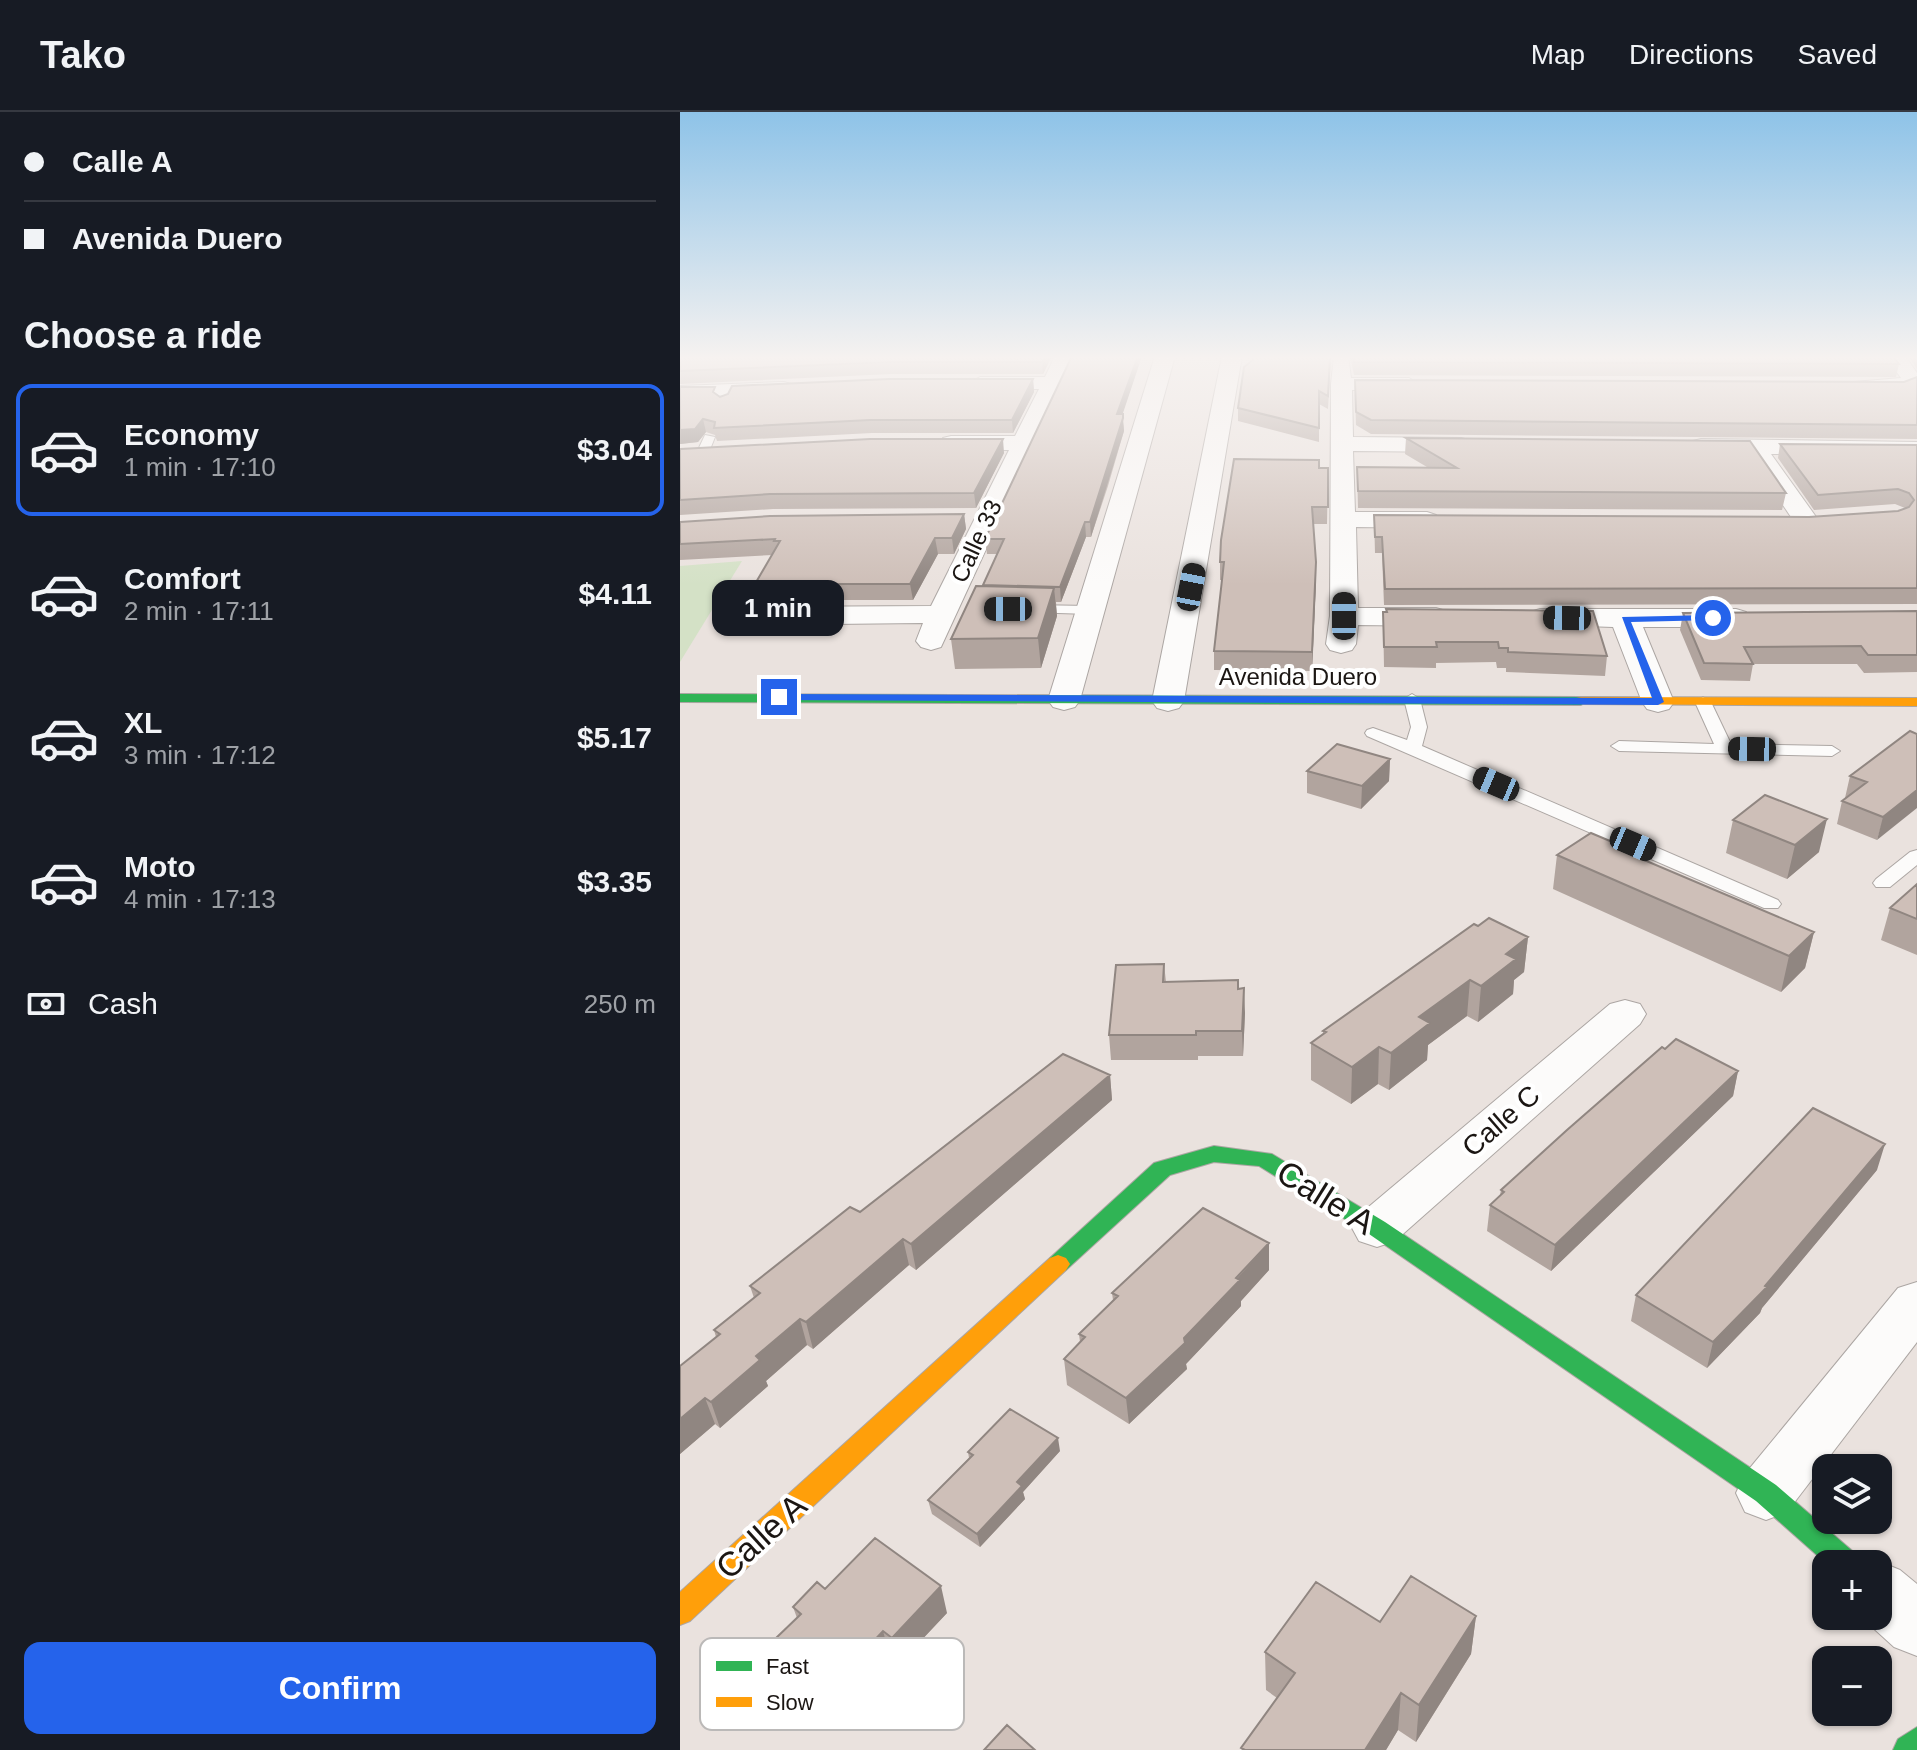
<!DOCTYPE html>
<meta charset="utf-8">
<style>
body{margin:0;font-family:Arial,sans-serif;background:#242831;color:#f1f3f6;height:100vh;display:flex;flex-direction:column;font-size:30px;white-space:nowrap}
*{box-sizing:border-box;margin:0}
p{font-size:26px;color:#9ea1a6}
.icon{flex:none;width:44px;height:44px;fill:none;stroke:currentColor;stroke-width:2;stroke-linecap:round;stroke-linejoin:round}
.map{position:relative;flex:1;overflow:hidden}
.panel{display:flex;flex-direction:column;background:#171b24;width:680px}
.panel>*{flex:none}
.guide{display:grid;align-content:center;height:176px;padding:0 24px;background:#171b24}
.tools{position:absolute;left:1132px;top:1342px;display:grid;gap:16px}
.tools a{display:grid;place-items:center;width:80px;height:80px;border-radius:16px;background:#171b24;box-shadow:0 2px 6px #0004;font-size:40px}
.end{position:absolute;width:36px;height:36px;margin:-18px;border:10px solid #2563eb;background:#fff;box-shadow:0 0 0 4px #fff}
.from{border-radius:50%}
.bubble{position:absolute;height:56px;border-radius:16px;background:#171b24;box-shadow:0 2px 6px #0004;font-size:26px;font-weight:700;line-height:56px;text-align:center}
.car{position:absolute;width:24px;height:48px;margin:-24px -12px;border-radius:10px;box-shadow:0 0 6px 2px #0007;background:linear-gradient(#222 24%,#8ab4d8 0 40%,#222 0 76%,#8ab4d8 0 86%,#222 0)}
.guide b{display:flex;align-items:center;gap:28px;height:76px;font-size:30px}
.guide b+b{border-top:2px solid #363941}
.guide i{width:20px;height:20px;background:#f1f3f6}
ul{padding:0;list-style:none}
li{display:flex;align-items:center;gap:24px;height:132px;margin:0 16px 12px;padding:0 8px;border:4px solid transparent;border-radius:16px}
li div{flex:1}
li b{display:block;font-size:30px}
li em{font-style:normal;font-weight:700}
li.active{border-color:#2563eb}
li>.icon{width:72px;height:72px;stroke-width:1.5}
h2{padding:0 24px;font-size:36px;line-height:96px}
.pay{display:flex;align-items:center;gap:20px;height:88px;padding:0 24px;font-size:30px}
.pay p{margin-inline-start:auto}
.action{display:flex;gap:16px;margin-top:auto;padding:16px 24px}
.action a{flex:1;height:92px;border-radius:16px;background:#2563eb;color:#fff;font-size:32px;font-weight:700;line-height:92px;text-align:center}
header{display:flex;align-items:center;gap:48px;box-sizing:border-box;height:112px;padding:0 40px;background:#171b24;border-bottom:2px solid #363941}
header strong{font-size:38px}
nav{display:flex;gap:44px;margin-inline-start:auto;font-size:28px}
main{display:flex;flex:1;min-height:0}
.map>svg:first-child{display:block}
.green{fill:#d4e1c6}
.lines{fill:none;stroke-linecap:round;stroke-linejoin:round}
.lane-casing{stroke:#aca6a3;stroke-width:2}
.street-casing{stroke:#aca6a3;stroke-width:2}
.fast-casing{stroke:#aca6a3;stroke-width:2}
.slow-casing{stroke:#aca6a3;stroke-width:2}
.lane{fill:#fcfbfa;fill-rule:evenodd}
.street{fill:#fcfbfa;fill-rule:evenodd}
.fast{fill:#30b455;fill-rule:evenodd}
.slow{fill:#ff9f0a;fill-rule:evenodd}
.wall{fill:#b1a49e}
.shaded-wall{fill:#908681}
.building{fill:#cebfb8;stroke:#908681;stroke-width:2}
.route{fill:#2563eb}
.labels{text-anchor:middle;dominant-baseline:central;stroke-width:8;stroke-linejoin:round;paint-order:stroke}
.far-street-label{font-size:24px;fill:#1b1613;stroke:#fff}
.street-label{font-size:28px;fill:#1b1613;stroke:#fff}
.near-street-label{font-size:34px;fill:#1b1613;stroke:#fff}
.key{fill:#fff;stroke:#bbb9b8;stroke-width:2}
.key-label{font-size:22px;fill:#1b1613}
</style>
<header>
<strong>Tako</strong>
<nav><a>Map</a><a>Directions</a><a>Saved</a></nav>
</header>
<main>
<section class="panel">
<div class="guide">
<b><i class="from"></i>Calle A</b>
<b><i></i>Avenida Duero</b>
</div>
<h2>Choose a ride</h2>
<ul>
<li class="active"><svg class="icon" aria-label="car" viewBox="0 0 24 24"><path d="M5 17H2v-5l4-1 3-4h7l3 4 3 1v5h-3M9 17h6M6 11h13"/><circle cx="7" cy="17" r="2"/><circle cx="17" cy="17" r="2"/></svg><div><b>Economy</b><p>1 min · 17:10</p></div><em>$3.04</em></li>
<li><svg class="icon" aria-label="car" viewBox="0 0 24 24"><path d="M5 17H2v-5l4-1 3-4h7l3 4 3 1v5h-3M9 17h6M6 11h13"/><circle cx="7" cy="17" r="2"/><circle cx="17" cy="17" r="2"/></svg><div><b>Comfort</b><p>2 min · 17:11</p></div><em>$4.11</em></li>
<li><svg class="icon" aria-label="car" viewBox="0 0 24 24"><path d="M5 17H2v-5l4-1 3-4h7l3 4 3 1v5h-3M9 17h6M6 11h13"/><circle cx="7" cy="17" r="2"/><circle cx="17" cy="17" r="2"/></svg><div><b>XL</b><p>3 min · 17:12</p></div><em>$5.17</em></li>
<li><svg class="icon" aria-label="car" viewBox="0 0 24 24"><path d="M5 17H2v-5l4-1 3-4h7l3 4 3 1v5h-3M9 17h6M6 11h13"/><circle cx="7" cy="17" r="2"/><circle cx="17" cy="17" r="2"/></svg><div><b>Moto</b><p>4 min · 17:13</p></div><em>$3.35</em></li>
</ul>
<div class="pay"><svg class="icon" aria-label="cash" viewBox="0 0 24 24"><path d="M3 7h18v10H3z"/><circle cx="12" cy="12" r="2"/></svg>Cash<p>250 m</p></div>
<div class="action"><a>Confirm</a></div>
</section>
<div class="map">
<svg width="1237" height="1638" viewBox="0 0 1237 1638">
<rect width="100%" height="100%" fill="#eae2de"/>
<path class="green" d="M 62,449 L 0,550 L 0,454 Z"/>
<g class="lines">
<g class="lane-casing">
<path id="lane" d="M 25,323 L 35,325 L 29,340 L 23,343 L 17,340 Z
M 350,493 L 410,494 L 417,498 L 410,502 L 345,500 L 343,497 Z
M 732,582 L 740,587 L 747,615 L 742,634 L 1098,788 L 1101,792 L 1098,796 L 1084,796 L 687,624 L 685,621 L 687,618 L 693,616 L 727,628 L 731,615 L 724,587 Z
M 1023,585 L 1031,590 L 1051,632 L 1152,634 L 1160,639 L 1152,644 L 939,639 L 931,634 L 939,629 L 1034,632 L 1015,590 Z
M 1237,738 L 1237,753 L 1210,775 L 1196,775 L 1193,771 L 1196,767 L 1230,740 Z"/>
</g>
<g class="street-casing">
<path id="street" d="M 375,244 L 395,244 L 261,535 L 251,538 L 241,535 L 236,529 L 243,511 L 59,513 L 49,510 L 45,504 L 49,498 L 59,495 L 251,494 L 329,338 L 271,338 L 263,336 L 260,331 L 263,326 L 271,324 L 335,324 L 359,277 L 300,277 L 290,271 L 300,265 L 365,265 Z
M 475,244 L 495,244 L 400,588 L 395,595 L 384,598 L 373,595 L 368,588 Z
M 542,244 L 562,244 L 504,589 L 499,596 L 488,599 L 477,596 L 472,589 Z
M 654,244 L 668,244 L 671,266 L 729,266 L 739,272 L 729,278 L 672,278 L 673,325 L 781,326 L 789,328 L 792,333 L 789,338 L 781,340 L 673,339 L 675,400 L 747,400 L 756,403 L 760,408 L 756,413 L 747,416 L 676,415 L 678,496 L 756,496 L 766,499 L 770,505 L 766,511 L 756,514 L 678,513 L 676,532 L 672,538 L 661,541 L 650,538 L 646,532 L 650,504 L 651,272 Z
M 1205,244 L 1225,244 L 1237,261 L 1237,273 L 1221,280 L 1174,278 L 1171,274 L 1174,270 L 1221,266 Z
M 104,270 L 111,272 L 114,276 L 111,280 L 0,286 L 0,274 Z
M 1021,327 L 1237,330 L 1237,344 L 1091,342 L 1139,409 L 1135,414 L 1117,414 L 1068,341 L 1013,339 L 1010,334 L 1013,329 Z
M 860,497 L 1056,497 L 1066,500 L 1070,506 L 1066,512 L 1056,515 L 963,515 L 994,590 L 989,597 L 978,600 L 967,597 L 962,590 L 933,515 L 850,512 L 846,506 L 850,500 Z
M 945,888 L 960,892 L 966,902 L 960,912 L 715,1129 L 697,1135 L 679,1129 L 672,1116 L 679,1103 L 930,892 Z
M 1237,1170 L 1237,1230 L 1107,1400 L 1086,1408 L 1065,1400 L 1056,1381 L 1065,1362 L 1218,1176 Z
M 1198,1449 L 1220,1458 L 1237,1472 L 1237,1544 L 1214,1535 L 1180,1504 L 1198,1504 L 1198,1452 L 1191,1452 Z"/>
</g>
<g class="fast-casing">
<path id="fast" d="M 0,582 L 901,585 L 908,589 L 901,593 L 0,590 Z
M 534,1034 L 592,1042 L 705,1110 L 1096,1373 L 1177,1443 L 1181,1452 L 1147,1452 L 1076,1389 L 689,1122 L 579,1054 L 534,1050 L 490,1063 L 386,1158 L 378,1161 L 370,1158 L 366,1152 L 370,1146 L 474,1051 Z
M 1237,1615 L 1237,1638 L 1213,1638 L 1218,1627 Z"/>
</g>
<g class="slow-casing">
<path id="slow" d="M 901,585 L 1237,586 L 1237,594 L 896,592 L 896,586 Z
M 378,1143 L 386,1146 L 390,1152 L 386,1158 L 10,1509 L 0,1513 L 0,1480 L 370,1146 Z"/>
</g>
<use href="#lane" class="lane"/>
<use href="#street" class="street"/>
<use href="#fast" class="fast"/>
<use href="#slow" class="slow"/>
</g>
<path class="wall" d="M 0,244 L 372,244 L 363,262 L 211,262 L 0,272 Z
M 462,244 L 442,302 L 444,319 L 428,374 L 411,425 L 406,425 L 381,490 L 376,490 L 377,504 L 361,556 L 275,557 L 271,527 L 303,474 L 317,442 L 307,442 L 305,427 Z
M 651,244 L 648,297 L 639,292 L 639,330 L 558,309 L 558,296 L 573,248 Z
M 670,244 L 1213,244 L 1219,252 L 1216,265 L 674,263 Z
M 1229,244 L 1237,244 L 1237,257 Z
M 1237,265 L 1237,327 L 691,322 L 676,313 L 675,281 L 1224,270 Z
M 353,267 L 354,280 L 333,321 L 192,321 L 37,329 L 35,323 L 26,320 L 18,330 L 0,332 L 0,275 L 37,282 L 40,285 Z
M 726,326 L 1106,381 L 1102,398 L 678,396 L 677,355 L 747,355 L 725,342 Z
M 1100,332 L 1237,333 L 1237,492 L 704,493 L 702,441 L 695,441 L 694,403 L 1129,405 L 1218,399 L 1225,396 L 1215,392 L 1134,398 L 1098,346 Z
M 0,337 L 324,341 L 296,396 L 93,397 L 0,403 Z
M 639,356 L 648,356 L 647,412 L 633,412 L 636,450 L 636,468 L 632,559 L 534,558 L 534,539 L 542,468 L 540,468 L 540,450 Z
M 284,402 L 286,417 L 274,442 L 258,442 L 233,488 L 78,488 L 75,472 L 92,443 L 0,448 L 0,410 Z
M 1237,499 L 1237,560 L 1184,561 L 1177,552 L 1073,552 L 1070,569 L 1021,568 L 1000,518 L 1003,501 Z
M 703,500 L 927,544 L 925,564 L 826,560 L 826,556 L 817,556 L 816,550 L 756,551 L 756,556 L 704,555 Z
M 1230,619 L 1197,728 L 1157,712 L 1162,689 L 1166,687 L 1165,686 L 1170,664 Z
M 710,647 L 709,669 L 681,697 L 627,681 L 627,659 Z
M 1053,708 L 1139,740 L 1107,767 L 1046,741 Z
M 877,743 L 1134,820 L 1125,856 L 1101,880 L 873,777 Z
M 1237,772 L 1237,843 L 1201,828 L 1210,796 Z
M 798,814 L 848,825 L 844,860 L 834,868 L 833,882 L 798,910 L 787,904 L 748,933 L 747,948 L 709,978 L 698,972 L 671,992 L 631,968 L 631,931 L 643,922 L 643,919 Z
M 484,852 L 486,870 L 558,877 L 565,901 L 563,944 L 518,944 L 518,948 L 431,948 L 429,923 Z
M 985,937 L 1058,959 L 1053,984 L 871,1159 L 807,1119 L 810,1093 L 820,1083 L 821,1078 Z
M 430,963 L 432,988 L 236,1158 L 229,1153 L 133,1237 L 127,1233 L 86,1269 L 88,1274 L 40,1316 L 35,1312 L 0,1342 L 0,1254 L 36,1225 L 34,1218 L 74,1186 L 70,1174 Z
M 1197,1058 L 1082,1196 L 1080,1201 L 1027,1256 L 951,1209 L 956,1183 Z
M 589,1131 L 589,1158 L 561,1189 L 561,1194 L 506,1252 L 507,1257 L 449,1312 L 387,1273 L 384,1247 L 400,1230 L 399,1222 L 433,1188 L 432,1181 Z
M 380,1339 L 343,1380 L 345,1387 L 300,1435 L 252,1402 L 248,1388 L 289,1346 L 288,1340 Z
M 145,1477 L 267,1501 L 219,1552 L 210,1545 L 160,1599 L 104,1554 L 94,1528 L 117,1506 L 113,1495 Z
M 796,1504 L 791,1542 L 736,1630 L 718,1618 L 706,1638 L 562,1638 L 561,1636 L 597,1586 L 586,1578 L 585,1540 L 700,1510 Z"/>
<path class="shaded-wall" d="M 365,244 L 372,244 L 363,262 L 362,250 Z
M 458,244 L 462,244 L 438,316 L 437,302 Z
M 353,267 L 354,280 L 333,321 L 332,308 Z
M 443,306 L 444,319 L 411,425 L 410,410 Z
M 23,307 L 26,320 L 18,330 L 0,332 L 0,318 Z
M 323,327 L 324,341 L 296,396 L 294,381 Z
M 284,402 L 286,417 L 274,442 L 272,426 Z
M 405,410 L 406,425 L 381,490 L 380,475 Z
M 255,426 L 258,442 L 233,488 L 230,472 Z
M 636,450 L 636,468 L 632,559 L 632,540 Z
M 374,476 L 377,504 L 361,556 L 358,526 Z
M 710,647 L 709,669 L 681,697 L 682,674 Z
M 1237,678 L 1237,696 L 1197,728 L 1203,705 Z
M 1147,707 L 1139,740 L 1107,767 L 1115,733 Z
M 1134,820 L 1125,856 L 1101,880 L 1109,844 Z
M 848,825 L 844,860 L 834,868 L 833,882 L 798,910 L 801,874 L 826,842 Z
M 790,868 L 787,904 L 748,933 L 747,948 L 709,978 L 711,941 L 739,905 Z
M 564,876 L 565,901 L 563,944 L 562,919 Z
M 699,935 L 698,972 L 671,992 L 672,955 Z
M 1058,959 L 1053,984 L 871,1159 L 875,1133 Z
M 430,963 L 432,988 L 236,1158 L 231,1132 Z
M 1205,1032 L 1197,1058 L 1082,1196 L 1080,1201 L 1027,1256 L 1033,1230 L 1085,1174 Z
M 223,1127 L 229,1153 L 133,1237 L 126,1210 Z
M 589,1131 L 589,1158 L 561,1189 L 561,1194 L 506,1252 L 507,1257 L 449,1312 L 446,1286 L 504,1226 Z
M 120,1207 L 127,1233 L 86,1269 L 88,1274 L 40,1316 L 31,1290 L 76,1244 Z
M 25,1286 L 35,1312 L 0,1342 L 0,1307 Z
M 378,1326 L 380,1339 L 343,1380 L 345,1387 L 300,1435 L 297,1422 L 337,1370 Z
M 261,1474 L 267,1501 L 219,1552 L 212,1526 Z
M 796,1504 L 791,1542 L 736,1630 L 739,1593 Z
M 203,1519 L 210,1545 L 160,1599 L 151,1574 Z
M 721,1581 L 718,1618 L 706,1638 L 685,1638 Z"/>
<path class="building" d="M 0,244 L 365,244 L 362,250 L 209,250 L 0,259 Z
M 392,244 L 458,244 L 437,302 L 443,302 L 443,306 L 410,410 L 405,410 L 380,475 L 303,473 L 324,427 L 305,427 Z
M 573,244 L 650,244 L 648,284 L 639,279 L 639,316 L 558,296 L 564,255 L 573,248 Z
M 673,244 L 1213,244 L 1219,252 L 674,250 Z
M 1237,265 L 1237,313 L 691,308 L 676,300 L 675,268 L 1224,270 Z
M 209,267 L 353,267 L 332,308 L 190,308 L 34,316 L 35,310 L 23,307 L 15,317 L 0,318 L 0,275 L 35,275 L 33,280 L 40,285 L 48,282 L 52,274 Z
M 726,326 L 1070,329 L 1106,381 L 678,379 L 677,355 L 777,356 Z
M 190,327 L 323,327 L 294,381 L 90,382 L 0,388 L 0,337 Z
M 1100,332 L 1237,333 L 1237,476 L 705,477 L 702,425 L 695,425 L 694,403 L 1129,405 L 1218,399 L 1229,395 L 1234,388 L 1229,381 L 1218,377 L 1138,383 Z
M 554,347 L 639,348 L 639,356 L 648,356 L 648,395 L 632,395 L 636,450 L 632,540 L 534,539 L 544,450 L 540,450 L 541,428 Z
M 284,402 L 272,426 L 255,426 L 230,472 L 75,472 L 100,429 L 94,429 L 95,427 L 0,432 L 0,410 L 90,404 Z
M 296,474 L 374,476 L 358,526 L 271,527 Z
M 706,497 L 913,499 L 927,544 L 828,540 L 828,536 L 819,536 L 818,530 L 756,530 L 757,535 L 704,535 L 703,500 L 707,500 Z
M 1237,499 L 1237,543 L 1188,543 L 1181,534 L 1064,535 L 1073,552 L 1024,551 L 1003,501 Z
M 1230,619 L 1237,622 L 1237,678 L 1203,705 L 1162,689 L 1187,670 L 1170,664 Z
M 657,632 L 710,647 L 682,674 L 627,659 Z
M 1085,683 L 1147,707 L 1115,733 L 1053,708 Z
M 911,721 L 968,745 L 964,748 L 1134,820 L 1109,844 L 877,743 Z
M 1237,772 L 1237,807 L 1210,796 Z
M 809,806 L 848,825 L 826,842 L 836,847 L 801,874 L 790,868 L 739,905 L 750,911 L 711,941 L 699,935 L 672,955 L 631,931 L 646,920 L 643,919 L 794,812 L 798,814 Z
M 484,852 L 483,870 L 558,868 L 558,877 L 564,876 L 562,919 L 516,919 L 516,923 L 429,923 L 436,853 Z
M 996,927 L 1058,959 L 875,1133 L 810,1093 L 824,1080 L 821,1078 L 887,1018 L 982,935 L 985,937 Z
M 383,942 L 430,963 L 231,1132 L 223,1127 L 126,1210 L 120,1207 L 76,1244 L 80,1248 L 31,1290 L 25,1286 L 0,1307 L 0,1254 L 40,1222 L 34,1218 L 80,1181 L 70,1174 L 170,1095 L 180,1100 Z
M 1133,996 L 1205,1032 L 1085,1174 L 1087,1175 L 1033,1230 L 956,1183 Z
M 523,1096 L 589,1131 L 556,1166 L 560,1168 L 504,1226 L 505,1231 L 446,1286 L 384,1247 L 405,1225 L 399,1222 L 438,1184 L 432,1181 Z
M 330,1297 L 378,1326 L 337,1370 L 342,1374 L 297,1422 L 248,1388 L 293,1343 L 288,1340 Z
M 195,1426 L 261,1474 L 212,1526 L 203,1519 L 151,1574 L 94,1528 L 121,1502 L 113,1495 L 137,1470 L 145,1477 Z
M 731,1464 L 796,1504 L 739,1593 L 721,1581 L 685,1638 L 565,1638 L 561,1636 L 615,1561 L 585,1540 L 636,1470 L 700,1510 Z
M 327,1613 L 355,1638 L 304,1638 Z"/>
<linearGradient id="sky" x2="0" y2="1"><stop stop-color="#8ec3e8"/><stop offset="0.52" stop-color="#f6f2f0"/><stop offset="1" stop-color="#f6f2f0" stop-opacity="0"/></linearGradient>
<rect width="1237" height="473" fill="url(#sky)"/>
<path class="route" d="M 1033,503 L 1036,508 L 951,510 L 984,590 L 978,593 L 99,588 L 94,585 L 99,582 L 972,586 L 942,505 Z"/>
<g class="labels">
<g class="far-street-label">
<text transform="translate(296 429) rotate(-65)">Calle 33</text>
<text x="618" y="564">Avenida Duero</text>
</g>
<g class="street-label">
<text transform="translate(821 1009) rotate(-41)">Calle C</text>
</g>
<g class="near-street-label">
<text transform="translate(646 1085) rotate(32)">Calle A</text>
<text transform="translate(81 1424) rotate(-42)">Calle A</text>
</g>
</g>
<rect x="20" y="1526" width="264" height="92" rx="12" class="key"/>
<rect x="36" y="1549" width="36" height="10" fill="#30b455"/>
<rect x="36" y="1585" width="36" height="10" fill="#ff9f0a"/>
<g class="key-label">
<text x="86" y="1562">Fast</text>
<text x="86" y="1598">Slow</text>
</g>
</svg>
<div class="tools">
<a><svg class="icon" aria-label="layers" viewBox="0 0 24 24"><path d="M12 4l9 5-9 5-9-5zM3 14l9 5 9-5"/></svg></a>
<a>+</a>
<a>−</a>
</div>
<i class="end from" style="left:1033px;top:506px"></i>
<i class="end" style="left:99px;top:585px"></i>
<div class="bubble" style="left:32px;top:468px;width:132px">1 min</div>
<i class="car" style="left:511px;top:475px;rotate:11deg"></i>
<i class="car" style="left:328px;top:497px;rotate:270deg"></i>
<i class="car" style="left:664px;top:504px;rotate:0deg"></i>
<i class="car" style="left:887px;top:506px;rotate:271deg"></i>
<i class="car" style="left:1072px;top:637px;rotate:271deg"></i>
<i class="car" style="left:816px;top:672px;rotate:293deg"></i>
<i class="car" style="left:953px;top:732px;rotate:113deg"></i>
</div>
</main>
